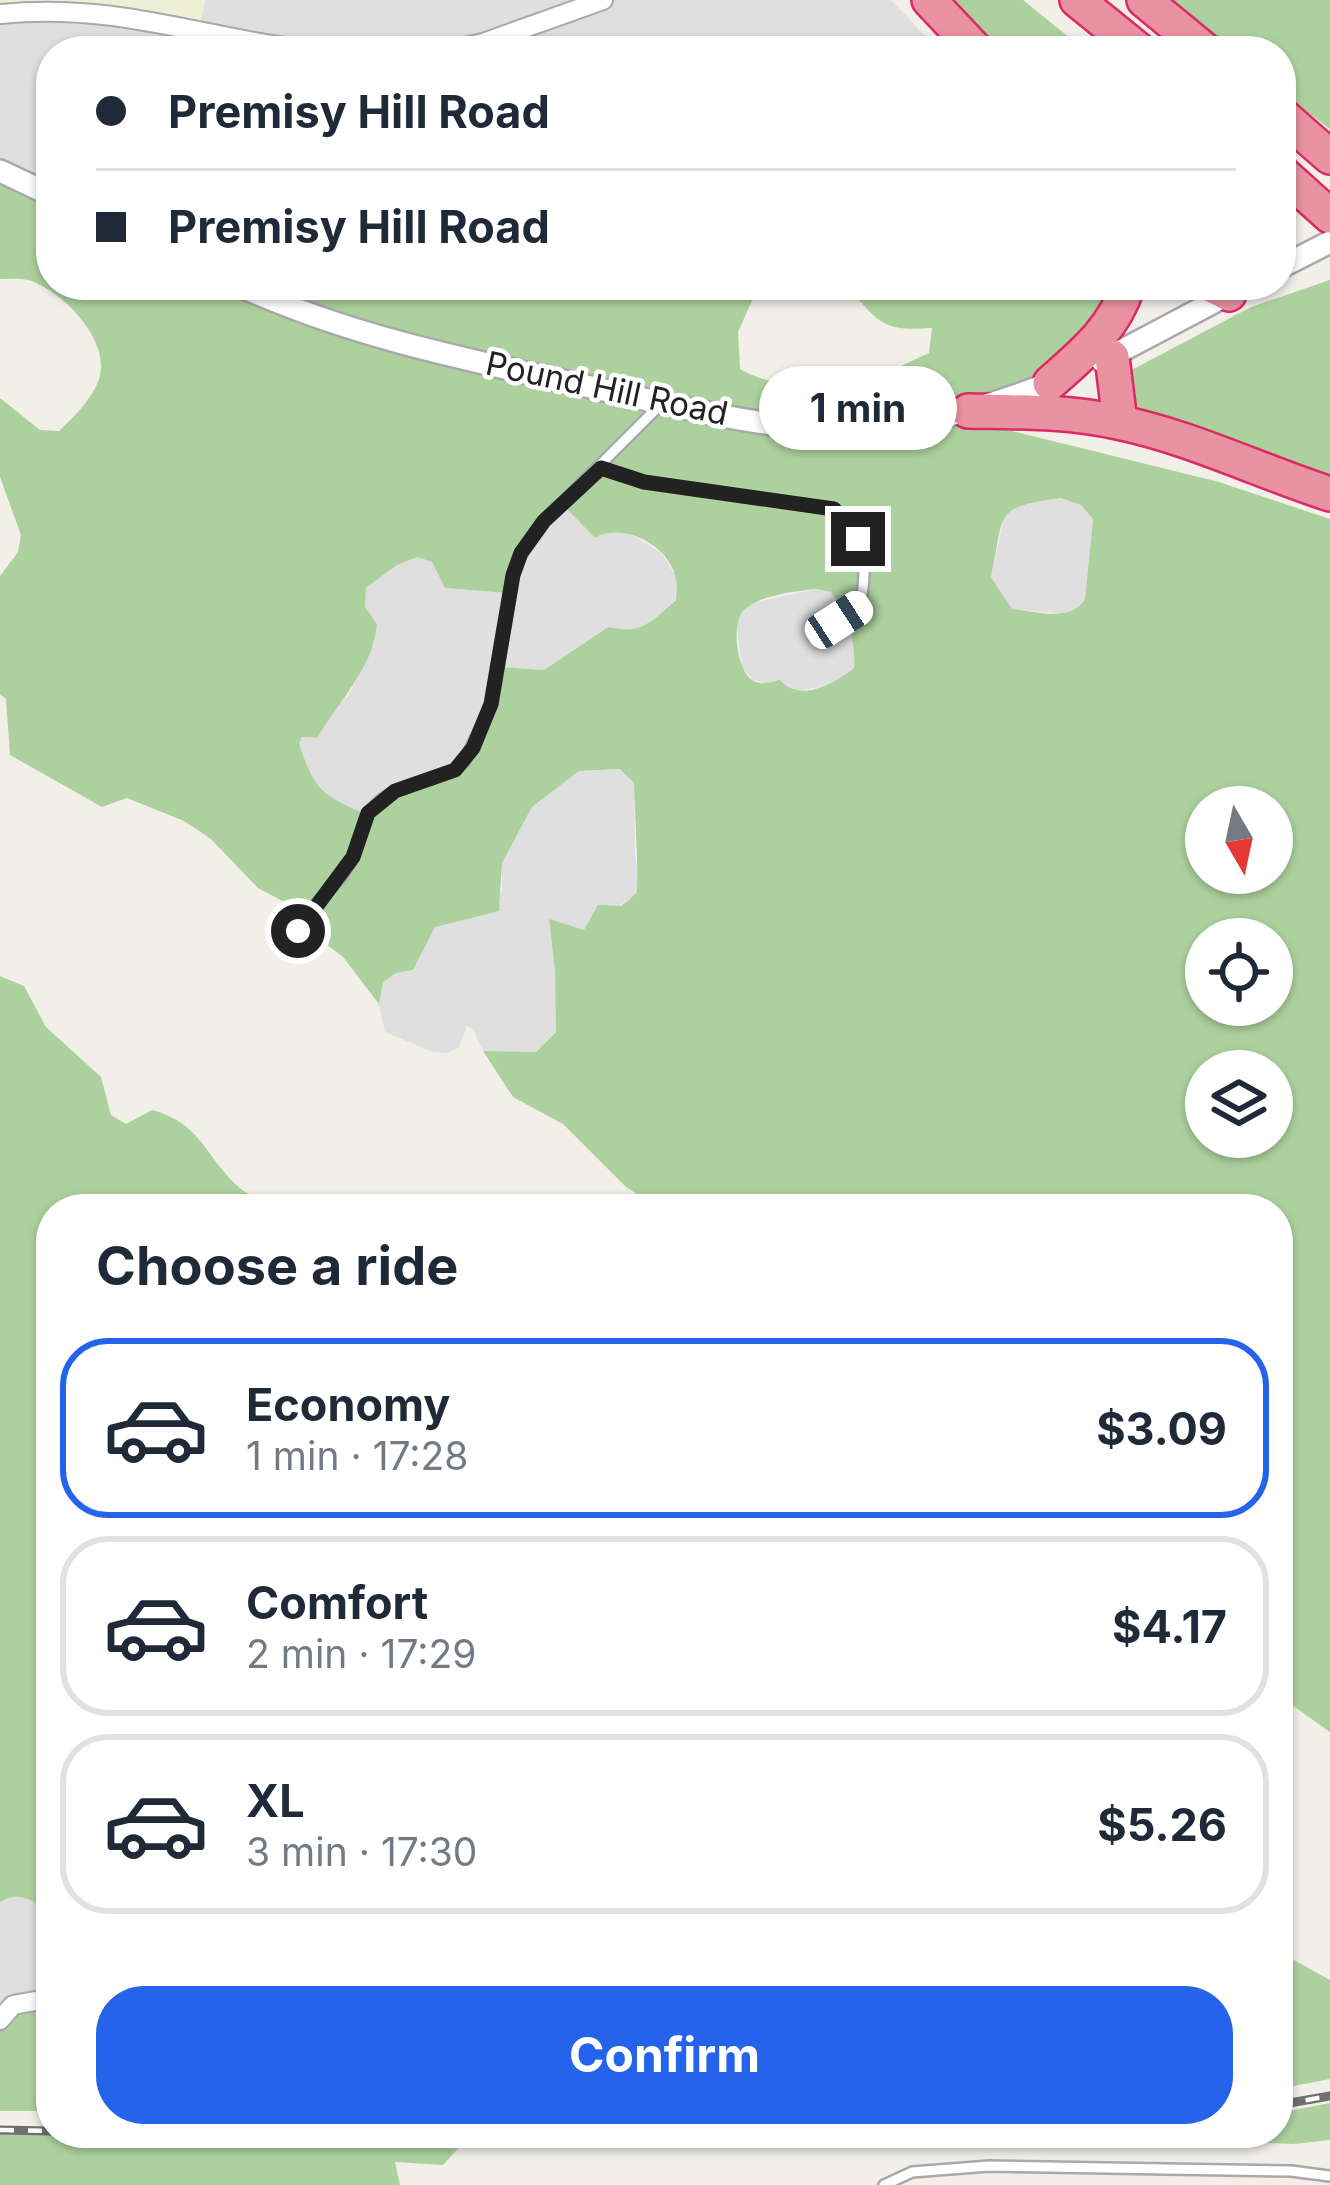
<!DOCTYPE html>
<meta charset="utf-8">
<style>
body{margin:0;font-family:Inter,sans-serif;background:#f2f2f3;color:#1f2937;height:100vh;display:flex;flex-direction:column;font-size:45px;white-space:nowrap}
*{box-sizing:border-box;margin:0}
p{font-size:39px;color:#747a83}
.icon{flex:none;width:66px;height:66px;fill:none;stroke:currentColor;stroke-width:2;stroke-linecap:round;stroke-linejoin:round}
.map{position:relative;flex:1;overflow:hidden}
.sheet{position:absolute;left:36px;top:1194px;width:1257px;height:954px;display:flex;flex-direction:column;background:#fff;border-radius:48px;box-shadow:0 3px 9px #0004}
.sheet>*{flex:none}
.banner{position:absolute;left:36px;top:36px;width:1260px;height:264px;border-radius:48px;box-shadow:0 3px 9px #0004;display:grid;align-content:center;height:264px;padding:0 60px;background:#fff}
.needle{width:78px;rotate:171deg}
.controls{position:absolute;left:1185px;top:786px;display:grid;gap:24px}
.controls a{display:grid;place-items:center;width:108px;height:108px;border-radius:50%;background:#fff;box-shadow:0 3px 9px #0004;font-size:60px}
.end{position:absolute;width:54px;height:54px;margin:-27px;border:15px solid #222;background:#fff;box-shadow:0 0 0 6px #fff}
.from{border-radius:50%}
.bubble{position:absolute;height:84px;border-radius:42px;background:#fff;box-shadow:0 3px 9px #0004;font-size:39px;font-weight:700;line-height:84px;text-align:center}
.car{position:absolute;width:36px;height:72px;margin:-36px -18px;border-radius:15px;box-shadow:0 0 9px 3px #0007;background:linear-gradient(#fff 24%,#345 0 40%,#fff 0 76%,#345 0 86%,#fff 0)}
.banner b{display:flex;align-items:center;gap:42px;height:114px;font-size:45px}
.banner b+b{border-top:3px solid #e0e1e3}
.banner i{width:30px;height:30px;background:#1f2937}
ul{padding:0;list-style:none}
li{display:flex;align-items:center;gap:36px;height:180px;margin:0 24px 18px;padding:0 36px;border:6px solid #e0e1e3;border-radius:48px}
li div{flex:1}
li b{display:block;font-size:45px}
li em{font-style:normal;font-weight:700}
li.current{border-color:#2563eb}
li>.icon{width:108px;height:108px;stroke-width:1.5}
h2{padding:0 60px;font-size:54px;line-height:144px}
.cta{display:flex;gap:24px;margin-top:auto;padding:24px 60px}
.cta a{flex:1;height:138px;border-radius:48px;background:#2563eb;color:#fff;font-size:48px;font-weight:700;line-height:138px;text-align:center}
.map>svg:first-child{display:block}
.residential{fill:#e0dfdf}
.farmland{fill:#eef0d5}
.forest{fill:#add19e;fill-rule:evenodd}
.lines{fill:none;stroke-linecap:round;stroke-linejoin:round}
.service-casing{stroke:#a9a9a9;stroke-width:14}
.minor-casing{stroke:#a9a9a9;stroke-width:22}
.tertiary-casing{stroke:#a9a9a9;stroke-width:26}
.motorway-casing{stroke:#dc2a67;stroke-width:38}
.service{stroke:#fff;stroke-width:9}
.minor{stroke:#fff;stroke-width:18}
.tertiary{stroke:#fff;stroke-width:21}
.motorway{stroke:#e892a2;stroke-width:33}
.rail-casing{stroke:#707070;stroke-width:9}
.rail{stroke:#fff;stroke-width:4.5;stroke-dasharray:14;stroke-linecap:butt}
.route{stroke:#222;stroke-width:15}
.labels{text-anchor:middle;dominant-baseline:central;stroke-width:9;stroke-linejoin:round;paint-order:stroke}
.street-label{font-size:33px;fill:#222;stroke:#fff}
</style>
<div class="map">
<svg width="1330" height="2185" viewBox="0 0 1330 2185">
<rect width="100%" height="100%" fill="#f2efe9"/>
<path class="residential" d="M 205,0 L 891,0 L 940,51 L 839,51 L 823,41 L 818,51 L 51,51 L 51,197 L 0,173 L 0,18 L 38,12 L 199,29 Z
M 1062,498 L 1082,505 L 1093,519 L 1085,599 L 1078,610 L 1069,614 L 1012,609 L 991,577 L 1005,514 L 1016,504 Z
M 559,507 L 565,507 L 595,538 L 608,530 L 624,530 L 661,553 L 677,578 L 676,599 L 646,626 L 630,632 L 607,627 L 544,670 L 499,667 L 491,710 L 469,759 L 368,815 L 326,798 L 309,776 L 299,743 L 302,737 L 317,738 L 334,708 L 349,695 L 375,642 L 377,624 L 365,607 L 366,588 L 397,565 L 416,557 L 432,562 L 446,588 L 507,593 L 521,555 Z
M 817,589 L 831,592 L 841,605 L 855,647 L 854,668 L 834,684 L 797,691 L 753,680 L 742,666 L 736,623 L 739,613 L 752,603 Z
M 621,769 L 634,783 L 635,856 L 639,880 L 635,895 L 584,930 L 549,920 L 555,970 L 556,1031 L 536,1052 L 483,1051 L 473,1029 L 467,1026 L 459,1047 L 448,1053 L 433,1052 L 385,1032 L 379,1004 L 383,982 L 396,973 L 413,970 L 435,927 L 502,892 L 502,863 L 532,807 L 579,771 Z
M 51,1893 L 51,1992 L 0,2009 L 0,1902 L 9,1896 L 29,1897 L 40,1905 Z"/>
<path class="farmland" d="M 0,0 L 205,0 L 199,29 L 136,19 L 0,18 Z"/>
<path class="forest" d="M 927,0 L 1023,0 L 1086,51 L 986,51 Z
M 1157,0 L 1330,0 L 1330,129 L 1281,92 L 1281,51 L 1226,51 Z
M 0,173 L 51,197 L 51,285 L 759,285 L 738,332 L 740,369 C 773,388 824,390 860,382 C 883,377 907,362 929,353 L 932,328 C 880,332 878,321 846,285 L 1109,285 L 1108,327 L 1004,429 L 1219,482 L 1330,519 L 1330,1732 L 1278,1695 L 1278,1209 L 661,1209 L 626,1187 L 563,1124 L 513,1097 L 483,1051 L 536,1052 L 556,1032 L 555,971 L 549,919 L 584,930 L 598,905 L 621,906 C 625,903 633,897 636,893 C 640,885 634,800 634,783 L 620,769 L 579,771 L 532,807 L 502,863 L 499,911 L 435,927 L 413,970 L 396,973 L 383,982 L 379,1004 L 343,957 L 318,938 L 307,914 L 258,888 L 211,839 L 184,821 L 127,798 L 102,807 L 10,755 L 6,699 L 0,694 L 0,576 L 18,552 L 21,535 L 0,477 L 0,398 L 40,430 L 59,431 C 74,417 92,399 99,379 C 112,341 62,290 28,280 C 19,278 9,279 0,279 ZM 1061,498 L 1081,505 L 1093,519 L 1085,599 C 1070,623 1037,611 1012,609 L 991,577 C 1005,513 992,507 1061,498 ZM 560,507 L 565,507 L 595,538 C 623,521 671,546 676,580 C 678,586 676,593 676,600 C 650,622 643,635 608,627 L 544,670 L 499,667 L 491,710 L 469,759 L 387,799 L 368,815 C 323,796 314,791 299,743 L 302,737 L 317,738 C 338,702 374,667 377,624 L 365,607 L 366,588 L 397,565 L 417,557 L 432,562 L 445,588 L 507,593 L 521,555 ZM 817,589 L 831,592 C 848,614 856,641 854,668 C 834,684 800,703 780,680 C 771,682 760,686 752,680 C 736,668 731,622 744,610 C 759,595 797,591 817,589 ZM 1206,807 L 1272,807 L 1272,873 L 1206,873 ZM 1206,939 L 1272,939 L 1272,1005 L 1206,1005 ZM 1206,1071 L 1272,1071 L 1272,1137 L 1206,1137 Z
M 1330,280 L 1330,489 L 1133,410 L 1126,373 L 1251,307 Z
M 0,976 L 24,986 L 46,1027 L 101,1077 L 111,1115 L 126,1124 L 152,1110 C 203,1124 205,1158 240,1188 C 251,1198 271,1203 285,1209 L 51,1209 L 51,1893 L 40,1906 C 27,1896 14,1893 0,1902 Z
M 1278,1951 L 1330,1980 L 1330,2079 L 1278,2089 Z
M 51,1992 L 51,2111 L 0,2111 L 0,2009 Z
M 1330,2103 L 1330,2140 L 1293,2144 L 1107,2136 L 1278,2133 L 1278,2113 Z
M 0,2134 L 305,2135 L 478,2142 L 464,2142 L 443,2165 L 395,2162 L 400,2185 L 0,2185 Z"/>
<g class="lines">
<g class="service-casing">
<path id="service" d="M 601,468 L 644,482 L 834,509 C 862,544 871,562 859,607 L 839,620
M 298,931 L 313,907 L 342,876 L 353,857 L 368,813 L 381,800 L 395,791 L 455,770 L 464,762 L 492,704 L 513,575 L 521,553 L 544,521 L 659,406
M 884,2185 L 912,2172 L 989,2166 L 1291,2171 L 1330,2176"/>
</g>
<g class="minor-casing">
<path id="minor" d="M 0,14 C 116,2 201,38 312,51
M 445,51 L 483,43 L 603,0
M 0,2020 L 13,2005 L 51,1998"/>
</g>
<g class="tertiary-casing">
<path id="tertiary" d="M 0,171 L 51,195
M 1281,267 L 1330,242
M 238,285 C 355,339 483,363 608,391 C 686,408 772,431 853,429 C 924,426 991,407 1057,380
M 1102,361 L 1246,285"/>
</g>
<g class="motorway-casing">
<path id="motorway" d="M 929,0 L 977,51
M 1077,0 L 1140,51
M 1144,0 L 1206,51
M 1281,114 L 1330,157
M 1281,172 L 1330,216
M 1211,285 L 1229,294
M 1112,357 L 1120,422
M 1050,383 C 1084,353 1114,329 1128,285
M 968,411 C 1019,412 1068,411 1117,422 C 1191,437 1259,471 1330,494"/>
</g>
<use href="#service" class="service"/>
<use href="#minor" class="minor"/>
<use href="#tertiary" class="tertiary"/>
<use href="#motorway" class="motorway"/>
<g class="rail-casing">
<path id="rail" d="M 1278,2105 L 1330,2096
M 0,2130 L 51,2131
M 223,2133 L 874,2137 L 957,2133"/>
</g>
<use href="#rail" class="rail"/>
</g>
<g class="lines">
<path class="route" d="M 298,931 L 353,857 L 368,813 L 395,791 L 455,770 L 473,748 L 491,704 L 513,575 L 521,553 L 544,521 L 601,468 L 644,482 L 834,509 L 858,539"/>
</g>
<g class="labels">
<g class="street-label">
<text transform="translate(607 388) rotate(12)">Pound Hill Road</text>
</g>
</g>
</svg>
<div class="controls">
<a><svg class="needle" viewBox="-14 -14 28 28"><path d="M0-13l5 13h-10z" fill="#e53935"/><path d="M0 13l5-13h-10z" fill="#747a83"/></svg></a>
<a><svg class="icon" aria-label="locate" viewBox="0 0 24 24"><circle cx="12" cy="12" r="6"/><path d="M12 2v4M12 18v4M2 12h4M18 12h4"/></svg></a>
<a><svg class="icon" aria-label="layers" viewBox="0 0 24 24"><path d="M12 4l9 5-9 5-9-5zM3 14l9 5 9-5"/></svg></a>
</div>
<i class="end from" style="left:298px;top:931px"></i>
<i class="end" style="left:858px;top:539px"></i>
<div class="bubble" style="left:759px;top:366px;width:198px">1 min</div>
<i class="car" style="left:839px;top:620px;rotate:57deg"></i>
<div class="banner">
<b><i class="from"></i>Premisy Hill Road</b>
<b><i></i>Premisy Hill Road</b>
</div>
<section class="sheet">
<h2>Choose a ride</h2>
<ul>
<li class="current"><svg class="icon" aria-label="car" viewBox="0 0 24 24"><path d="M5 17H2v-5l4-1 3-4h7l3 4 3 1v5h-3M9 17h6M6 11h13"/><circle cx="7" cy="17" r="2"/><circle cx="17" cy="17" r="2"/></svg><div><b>Economy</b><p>1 min · 17:28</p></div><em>$3.09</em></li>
<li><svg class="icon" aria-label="car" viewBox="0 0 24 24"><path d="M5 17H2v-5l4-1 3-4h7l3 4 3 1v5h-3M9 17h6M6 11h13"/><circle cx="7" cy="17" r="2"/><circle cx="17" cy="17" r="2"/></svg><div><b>Comfort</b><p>2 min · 17:29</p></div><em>$4.17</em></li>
<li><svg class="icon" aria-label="car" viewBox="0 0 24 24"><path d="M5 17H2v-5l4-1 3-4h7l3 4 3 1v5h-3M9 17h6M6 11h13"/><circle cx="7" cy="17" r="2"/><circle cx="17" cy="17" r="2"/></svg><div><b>XL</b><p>3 min · 17:30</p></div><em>$5.26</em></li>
</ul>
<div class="cta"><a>Confirm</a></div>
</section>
</div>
